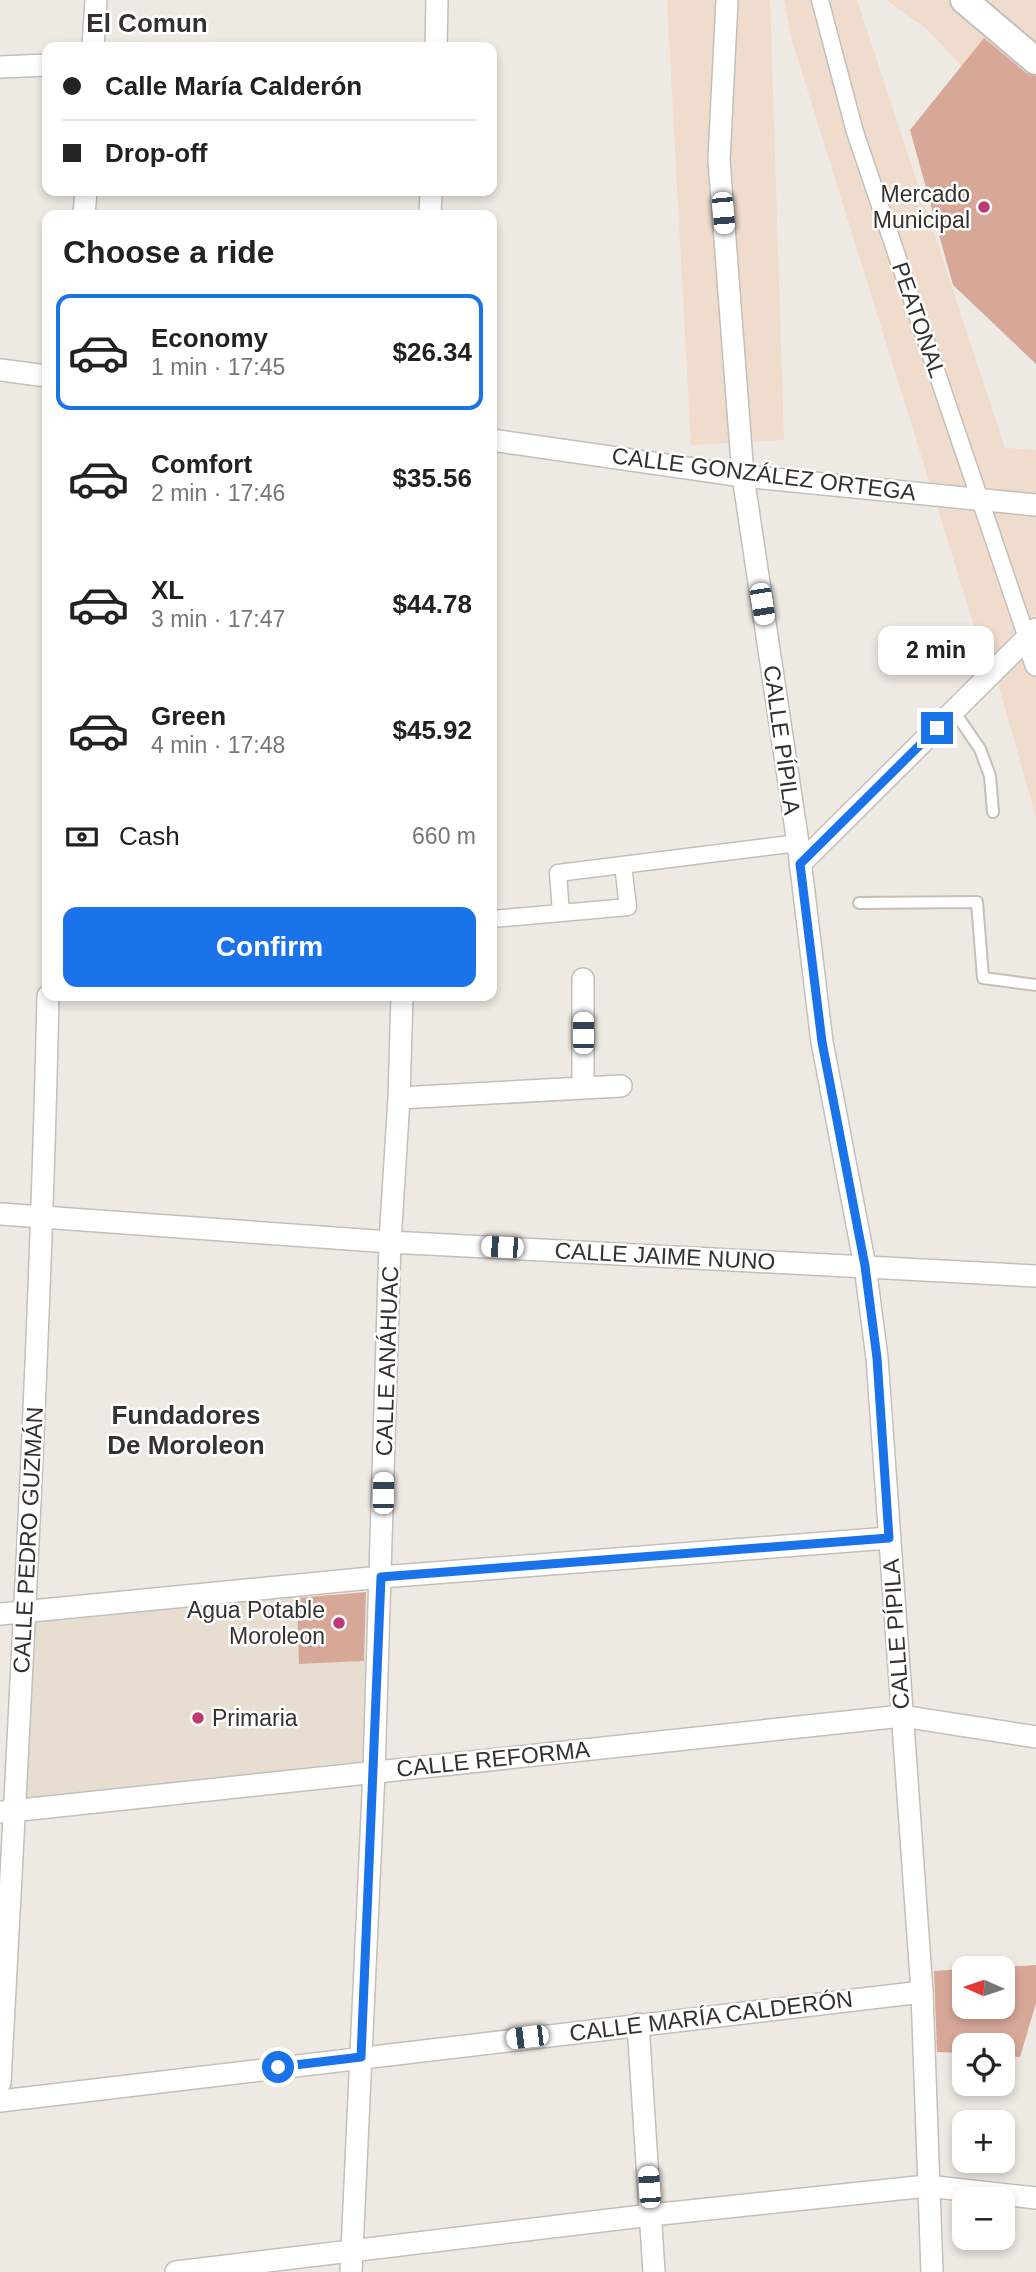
<!DOCTYPE html>
<meta charset="utf-8">
<style>
body{margin:0;font-family:Arial,sans-serif;background:#f2f2f2;color:#222;height:100vh;display:flex;flex-direction:column;font-size:26px;white-space:nowrap}
*{box-sizing:border-box;margin:0}
p{font-size:23px;color:#767676}
.icon{flex:none;width:38px;height:38px;fill:none;stroke:currentColor;stroke-width:2;stroke-linecap:round;stroke-linejoin:round}
.map{position:relative;flex:1;overflow:hidden}
.panel{position:absolute;left:42px;top:210px;width:455px;height:791px;display:flex;flex-direction:column;background:#fff;border-radius:14px;box-shadow:0 4px 10px #0003}
.panel>*{flex:none}
.hud{position:absolute;left:42px;top:42px;width:455px;height:154px;border-radius:14px;box-shadow:0 4px 10px #0003;display:grid;align-content:center;height:154px;padding:0 21px;background:#fff}
.needle{width:46px;rotate:273deg}
.controls{position:absolute;left:952px;top:1956px;display:grid;gap:14px}
.controls a{display:grid;place-items:center;width:63px;height:63px;border-radius:14px;background:#fff;box-shadow:0 4px 10px #0003;font-size:35px}
.end{position:absolute;width:32px;height:32px;margin:-16px;border:9px solid #1a73e8;background:#fff;box-shadow:0 0 0 4px #fff}
.from{border-radius:50%}
.bubble{position:absolute;height:49px;border-radius:14px;background:#fff;box-shadow:0 4px 10px #0003;font-size:23px;font-weight:700;line-height:49px;text-align:center}
.car{position:absolute;width:21px;height:42px;margin:-21px -10px;border-radius:9px;box-shadow:0 0 5px 2px #0007;background:linear-gradient(#fff 24%,#345 0 40%,#fff 0 76%,#345 0 86%,#fff 0)}
.hud b{display:flex;align-items:center;gap:24px;height:66px;font-size:26px}
.hud b+b{border-top:2px solid #e0e0e0}
.hud i{width:18px;height:18px;background:#222}
ul{padding:0;list-style:none}
li{display:flex;align-items:center;gap:21px;height:116px;margin:0 14px 10px;padding:0 7px;border:4px solid transparent;border-radius:14px}
li div{flex:1}
li b{display:block;font-size:26px}
li em{font-style:normal;font-weight:700}
li.selected{border-color:#1a73e8}
li>.icon{width:63px;height:63px;stroke-width:1.5}
h2{padding:0 21px;font-size:32px;line-height:84px}
.pay{display:flex;align-items:center;gap:18px;height:77px;padding:0 21px;font-size:26px}
.pay p{margin-inline-start:auto}
.primary-button{display:flex;gap:14px;margin-top:auto;padding:14px 21px}
.primary-button a{flex:1;height:80px;border-radius:14px;background:#1a73e8;color:#fff;font-size:28px;font-weight:700;line-height:80px;text-align:center}
.map>svg:first-child{display:block}
.commercial{fill:#efdccc}
.built{fill:#e7ded1}
.building{fill:#d7a898}
.lines{fill:none;stroke-linecap:round;stroke-linejoin:round}
.service-casing{stroke:#c4bfb9;stroke-width:14}
.pedestrian-casing{stroke:#c4bfb9;stroke-width:19}
.minor-casing{stroke:#c4bfb9;stroke-width:24}
.tertiary-casing{stroke:#c4bfb9;stroke-width:30}
.service{stroke:#fff;stroke-width:10}
.pedestrian{stroke:#fff;stroke-width:16}
.minor{stroke:#fff;stroke-width:21}
.tertiary{stroke:#fff;stroke-width:26}
.route{stroke:#1a73e8;stroke-width:9}
.poi-dot{fill:#bf3773;stroke:#fff;stroke-width:2.5}
.labels{text-anchor:middle;dominant-baseline:central;stroke-width:5;stroke-linejoin:round;paint-order:stroke}
.poi-label{font-size:23px;fill:#34322f;stroke:#fff;text-anchor:end}
.street-label{font-size:23px;fill:#34322f;stroke:#fff}
.quarter-label{font-size:26px;font-weight:bold;fill:#34322f;stroke:#fff}
</style>
<div class="map">
<svg width="1036" height="2272" viewBox="0 0 1036 2272">
<rect width="100%" height="100%" fill="#eee9e2"/>
<path class="commercial" d="M 667,0 L 770,0 L 784,440 L 691,445 Z
M 784,0 L 857,0 L 1005,448 L 1036,450 L 1036,614 L 986,664 L 791,37 Z
M 886,0 L 1036,0 L 1036,146 L 927,29 Z
M 1036,640 L 1036,817 L 997,680 Z"/>
<path class="built" d="M 297,1586 L 299,1664 L 378,1660 L 374,1772 L 14,1811 L 26,1612 Z"/>
<path class="building" d="M 984,38 L 1026,73 L 1036,76 L 1036,364 L 953,285 L 910,130 Z
M 366,1592 L 364,1661 L 299,1664 L 297,1598 Z
M 1036,1965 L 1036,2003 L 1020,2057 L 1003,2056 L 1003,2046 L 964,2046 L 964,2053 L 937,2052 L 934,1971 L 964,1969 L 964,2007 L 1003,2007 L 1003,1967 Z"/>
<g class="lines">
<g class="service-casing">
<path id="service" d="M 954,711 L 980,749 L 990,776 L 993,812
M 859,903 L 977,902 L 983,978 L 1036,985"/>
</g>
<g class="pedestrian-casing">
<path id="pedestrian" d="M 820,0 L 855,132 L 1027,638
M 561,913 L 628,907 L 623,865
M 492,919 L 561,913 L 558,873 L 798,843"/>
</g>
<g class="minor-casing">
<path id="minor" d="M 727,0 L 719,160 L 743,476 L 798,843 L 822,1042 L 865,1266 L 877,1358 L 922,1992 L 932,2272
M 93,47 L 96,0
M 436,47 L 437,0
M 0,67 L 47,65
M 84,215 L 86,191
M 430,215 L 431,191
M 0,370 L 47,376
M 492,440 L 743,476 L 1036,505
M 1027,638 L 1036,665
M 800,864 L 1036,629
M 583,979 L 583,1088
M 399,1098 L 621,1086
M 0,1214 L 390,1242 L 1036,1276
M 0,1614 L 381,1577 L 889,1538
M 2,1812 L 902,1716 L 1036,1737
M 638,2024 L 654,2272
M 0,2083 C 19,1721 40,1359 48,996
M 0,2101 L 922,1992
M 176,2272 L 651,2215 L 927,2186 L 1036,2198
M 351,2272 L 374,1772 L 390,1242 L 399,1098 L 402,996"/>
</g>
<g class="tertiary-casing">
<path id="tertiary" d="M 964,0 L 1036,61"/>
</g>
<use href="#service" class="service"/>
<use href="#pedestrian" class="pedestrian"/>
<use href="#minor" class="minor"/>
<use href="#tertiary" class="tertiary"/>
</g>
<g class="lines">
<path class="route" d="M 278,2067 L 361,2057 L 381,1577 L 889,1538 L 877,1358 L 865,1266 L 822,1042 L 800,864 L 937,728"/>
</g>
<g class="poi-dot">
<circle cx="984" cy="207" r="7"/>
<circle cx="339" cy="1623" r="7"/>
<circle cx="198" cy="1718" r="7"/>
</g>
<g class="labels">
<g class="poi-label">
<text x="970" y="194">Mercado<tspan x="970" dy="26">Municipal</tspan></text>
<text x="325" y="1610">Agua Potable<tspan x="325" dy="26">Moroleon</tspan></text>
<text x="212" y="1718" text-anchor="start">Primaria</text>
</g>
<g class="street-label">
<text transform="translate(919 320) rotate(71)">PEATONAL</text>
<text transform="translate(764 474) rotate(7)">CALLE GONZÁLEZ ORTEGA</text>
<text transform="translate(782 740) rotate(82)">CALLE PÍPILA</text>
<text transform="translate(665 1256) rotate(3)">CALLE JAIME NUNO</text>
<text transform="translate(387 1361) rotate(-88)">CALLE ANÁHUAC</text>
<text transform="translate(28 1540) rotate(-87)">CALLE PEDRO GUZMÁN</text>
<text transform="translate(896 1634) rotate(-94)">CALLE PÍPILA</text>
<text transform="translate(493 1759) rotate(-6)">CALLE REFORMA</text>
<text transform="translate(711 2016) rotate(-7)">CALLE MARÍA CALDERÓN</text>
</g>
<g class="quarter-label">
<text x="147" y="23">El Comun</text>
<text x="186" y="1415">Fundadores<tspan x="186" dy="30">De Moroleon</tspan></text>
</g>
</g>
</svg>
<div class="controls">
<a><svg class="needle" viewBox="-14 -14 28 28"><path d="M0-13l5 13h-10z" fill="#e53935"/><path d="M0 13l5-13h-10z" fill="#767676"/></svg></a>
<a><svg class="icon" aria-label="locate" viewBox="0 0 24 24"><circle cx="12" cy="12" r="6"/><path d="M12 2v4M12 18v4M2 12h4M18 12h4"/></svg></a>
<a>+</a>
<a>−</a>
</div>
<i class="end from" style="left:278px;top:2067px"></i>
<i class="end" style="left:937px;top:728px"></i>
<div class="bubble" style="left:878px;top:626px;width:116px">2 min</div>
<i class="car" style="left:723px;top:213px;rotate:175deg"></i>
<i class="car" style="left:762px;top:604px;rotate:171deg"></i>
<i class="car" style="left:583px;top:1033px;rotate:0deg"></i>
<i class="car" style="left:502px;top:1247px;rotate:273deg"></i>
<i class="car" style="left:383px;top:1493px;rotate:1deg"></i>
<i class="car" style="left:527px;top:2037px;rotate:263deg"></i>
<i class="car" style="left:649px;top:2187px;rotate:356deg"></i>
<div class="hud">
<b><i class="from"></i>Calle María Calderón</b>
<b><i></i>Drop-off</b>
</div>
<section class="panel">
<h2>Choose a ride</h2>
<ul>
<li class="selected"><svg class="icon" aria-label="car" viewBox="0 0 24 24"><path d="M5 17H2v-5l4-1 3-4h7l3 4 3 1v5h-3M9 17h6M6 11h13"/><circle cx="7" cy="17" r="2"/><circle cx="17" cy="17" r="2"/></svg><div><b>Economy</b><p>1 min · 17:45</p></div><em>$26.34</em></li>
<li><svg class="icon" aria-label="car" viewBox="0 0 24 24"><path d="M5 17H2v-5l4-1 3-4h7l3 4 3 1v5h-3M9 17h6M6 11h13"/><circle cx="7" cy="17" r="2"/><circle cx="17" cy="17" r="2"/></svg><div><b>Comfort</b><p>2 min · 17:46</p></div><em>$35.56</em></li>
<li><svg class="icon" aria-label="car" viewBox="0 0 24 24"><path d="M5 17H2v-5l4-1 3-4h7l3 4 3 1v5h-3M9 17h6M6 11h13"/><circle cx="7" cy="17" r="2"/><circle cx="17" cy="17" r="2"/></svg><div><b>XL</b><p>3 min · 17:47</p></div><em>$44.78</em></li>
<li><svg class="icon" aria-label="car" viewBox="0 0 24 24"><path d="M5 17H2v-5l4-1 3-4h7l3 4 3 1v5h-3M9 17h6M6 11h13"/><circle cx="7" cy="17" r="2"/><circle cx="17" cy="17" r="2"/></svg><div><b>Green</b><p>4 min · 17:48</p></div><em>$45.92</em></li>
</ul>
<div class="pay"><svg class="icon" aria-label="cash" viewBox="0 0 24 24"><path d="M3 7h18v10H3z"/><circle cx="12" cy="12" r="2"/></svg>Cash<p>660 m</p></div>
<div class="primary-button"><a>Confirm</a></div>
</section>
</div>
